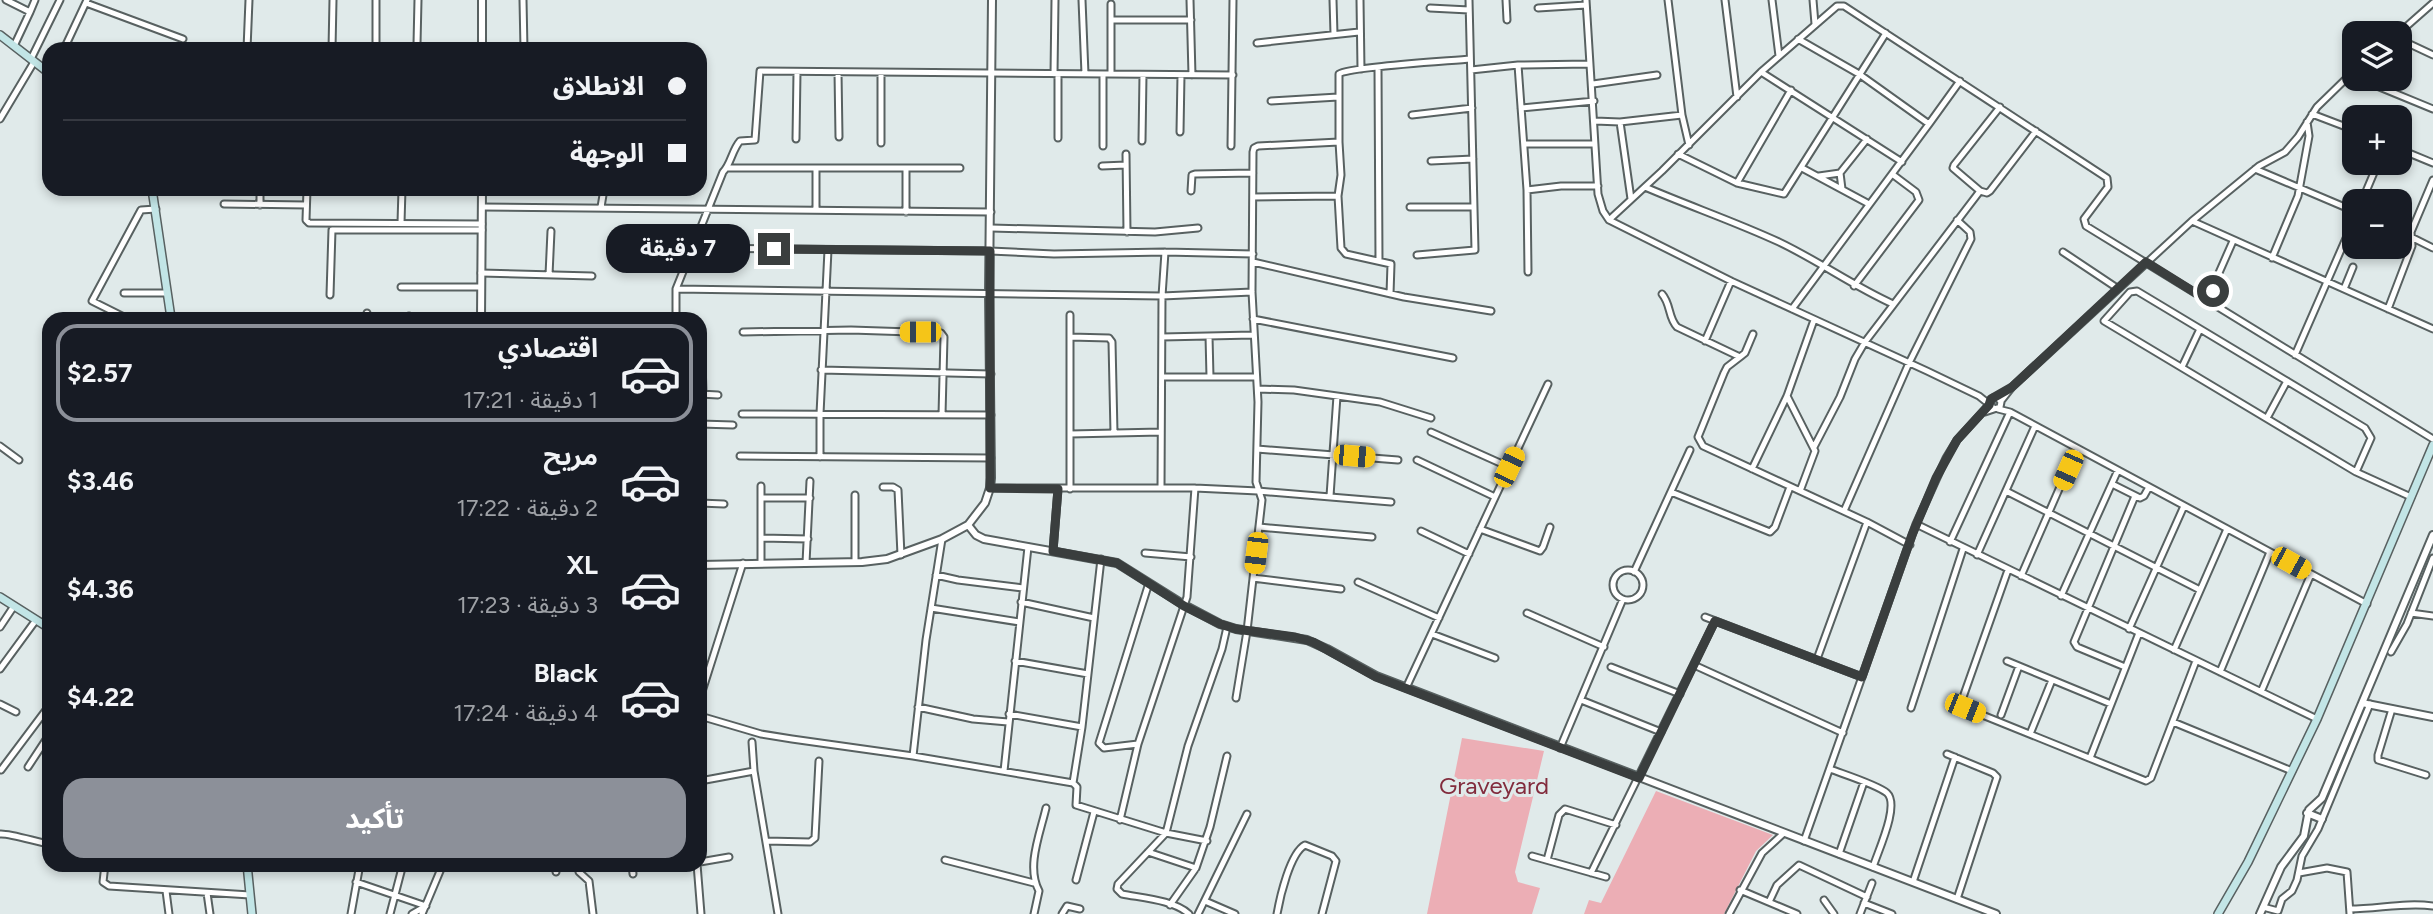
<!DOCTYPE html>
<html lang="ar">
<meta charset="utf-8">
<style>
body{margin:0;font-family:Figtree,"Noto Sans Arabic",sans-serif;background:#242831;color:#f1f3f6;direction:rtl;height:100vh;display:flex;flex-direction:column;font-size:26px;white-space:nowrap}
*{box-sizing:border-box;margin:0}
p{font-size:23px;color:#9ea1a6}
.icon{flex:none;width:38px;height:38px;fill:none;stroke:currentColor;stroke-width:2;stroke-linecap:round;stroke-linejoin:round}
.map{position:relative;flex:1;overflow:hidden;direction:ltr}
.sheet{position:absolute;left:42px;top:312px;width:665px;height:560px;display:flex;flex-direction:column;background:#171b24;border-radius:21px;box-shadow:0 4px 10px #0003;direction:rtl}
.sheet>*{flex:none}
.guide{position:absolute;left:42px;top:42px;width:665px;height:154px;border-radius:21px;box-shadow:0 4px 10px #0003;direction:rtl;display:grid;align-content:center;height:154px;padding:0 21px;background:#171b24}
.tools{position:absolute;left:2342px;top:21px;display:grid;gap:14px}
.tools a{display:grid;place-items:center;width:70px;height:70px;border-radius:14px;background:#171b24;box-shadow:0 4px 10px #0003;font-size:35px}
.end{position:absolute;width:32px;height:32px;margin:-16px;border:9px solid #3a3e3e;background:#fff;box-shadow:0 0 0 4px #fff}
.from{border-radius:50%}
.bubble{position:absolute;height:49px;border-radius:21px;background:#171b24;box-shadow:0 4px 10px #0003;font-size:23px;font-weight:700;line-height:49px;text-align:center;direction:rtl}
.car{position:absolute;width:21px;height:42px;margin:-21px -10px;border-radius:9px;box-shadow:0 0 5px 2px #0007;background:linear-gradient(#f5c518 24%,#345 0 40%,#f5c518 0 76%,#345 0 86%,#f5c518 0)}
.guide b{display:flex;align-items:center;gap:24px;height:66px;font-size:26px}
.guide b+b{border-top:2px solid #363941}
.guide i{width:18px;height:18px;background:#f1f3f6}
ul{padding:12px 0 0;list-style:none}
li{display:flex;align-items:center;gap:21px;height:98px;margin:0 14px 10px;padding:0 7px;border:4px solid transparent;border-radius:21px}
li div{flex:1}
li b{display:block;font-size:26px}
li em{font-style:normal;font-weight:700}
li.active{border-color:#8c9099}
li>.icon{width:63px;height:63px;stroke-width:1.5}
.action{display:flex;gap:14px;margin-top:auto;padding:14px 21px}
.action a{flex:1;height:80px;border-radius:21px;background:#8c9099;color:#fff;font-size:28px;font-weight:700;line-height:80px;text-align:center}
.map>svg:first-child{display:block}
.green{fill:#ecaeb5}
.lines{fill:none;stroke-linecap:round;stroke-linejoin:round}
.minor-casing{stroke:#586161;stroke-width:9}
.tertiary-casing{stroke:#586161;stroke-width:10}
.secondary-casing{stroke:#586161;stroke-width:10}
.minor{stroke:#fff;stroke-width:5}
.tertiary{stroke:#fff;stroke-width:6}
.secondary{stroke:#c2e5e6;stroke-width:7}
.route{stroke:#3a3e3e;stroke-width:9}
.labels{text-anchor:middle;dominant-baseline:central;stroke-width:6;stroke-linejoin:round;paint-order:stroke}
.park-label{font-size:24px;fill:#822c3d;stroke:#e0eaea}
</style>
<div class="map">
<svg width="2433" height="914" viewBox="0 0 2433 914">
<rect width="100%" height="100%" fill="#e0eaea"/>
<path class="green" d="M 1462,738 L 1544,751 L 1515,872 L 1518,882 L 1540,888 L 1532,914 L 1427,914 Z
M 1656,791 L 1773,835 L 1756,851 L 1724,914 L 1584,914 L 1589,900 L 1601,903 Z"/>
<g class="lines">
<g class="minor-casing">
<path id="minor" d="M 6,0 L 30,12 L 14,46
M 523,0 L 524,49
M 1082,0 L 1085,74
M 1190,0 L 1192,75
M 1333,0 L 1334,34
M 1360,0 L 1361,69
M 1506,0 L 1507,20
M 1586,0 L 1598,194 L 1603,211 L 1609,220 L 1731,281 L 1927,371 L 1979,396 L 1989,404
M 1668,0 L 1682,115 L 1689,145
M 1725,0 L 1737,97
M 1772,0 L 1779,56
M 1813,0 L 1815,24
M 86,3 L 183,39
M 1430,8 L 1469,10
M 1538,8 L 1586,5
M 30,12 L 35,0
M 1111,20 L 1191,20
M 2399,33 L 2433,3
M 2399,39 L 2433,55
M 1257,43 L 1359,32
M 417,44 L 418,0
M 199,47 L 199,49
M 88,48 L 91,49
M 64,49 L 87,0
M 247,49 L 249,0
M 332,49 L 333,0
M 376,49 L 376,0
M 31,59 L 60,0
M 1518,65 L 1527,190 L 1528,272
M 1378,68 L 1379,261
M 1471,70 L 1518,65 L 1589,64
M 838,72 L 839,137
M 1761,72 L 1902,162
M 1054,74 L 1055,0
M 1058,74 L 1058,138
M 1103,74 L 1103,146
M 1111,74 L 1111,4
M 2360,79 L 2433,109
M 1593,84 L 1657,75
M 1271,101 L 1338,97
M 1521,108 L 1594,101
M 2312,114 L 2354,130
M 1412,115 L 1472,108
M 0,119 L 34,62
M 1595,121 L 1620,122 L 1682,115
M 1620,122 L 1631,199
M 1929,124 L 1960,81
M 1180,132 L 1181,75
M 796,139 L 797,72
M 1142,141 L 1143,75
M 881,143 L 881,73
M 1524,144 L 1595,144
M 1231,146 L 1233,0
M 2399,149 L 2433,163
M 1126,154 L 1127,232
M 1678,154 L 1737,183 L 1784,194 L 1886,33
M 1431,161 L 1473,159
M 1102,166 L 1126,165
M 727,168 L 960,168
M 1802,168 L 1869,204
M 2255,169 L 2354,211
M 1819,176 L 1840,173
M 1737,183 L 1791,90
M 1645,187 C 1689,206 1736,222 1779,242 C 1819,261 1853,286 1893,304
M 260,189 L 260,205
M 307,189 L 306,220 L 309,223 L 482,224
M 1842,189 L 1840,173 L 1867,139
M 1527,190 L 1561,186 L 1598,186
M 1191,191 L 1192,175 L 1195,174 L 1253,173
M 1980,191 L 1987,193 L 1990,191 L 2036,131
M 1253,197 L 1338,196
M 2362,201 L 2378,163
M 224,204 L 306,205
M 482,207 L 991,212
M 601,207 L 604,189
M 1410,207 L 1474,207
M 816,210 L 816,169
M 906,212 L 906,169
M 1609,220 L 1662,171 L 1761,72 L 1837,6 L 1844,6 L 2107,178 L 2108,187 L 2084,219 L 2086,226 L 2433,439
M 2192,221 L 2433,329
M 401,223 L 402,189
M 991,228 L 1155,232 L 1198,228
M 2399,231 L 2433,248
M 692,248 L 990,251 L 1054,254 L 1165,252 L 1253,254
M 2063,252 L 2117,288
M 1417,255 L 1475,250 L 1469,0
M 2272,258 L 2298,196 L 2309,136 L 2307,122
M 1253,262 L 1404,297 L 1491,311
M 481,273 L 592,276
M 549,275 L 551,231
M 1854,286 L 1919,200 L 1916,192 L 1892,174
M 401,287 L 481,287
M 676,289 L 1162,296 L 1252,292
M 2344,289 L 2353,267
M 124,293 L 167,293
M 1390,294 L 1391,264 L 1346,254 L 1341,248 L 1338,196 L 1341,175 L 1339,142 L 1339,74 C 1348,67 1450,61 1470,59
M 1662,294 C 1671,304 1668,318 1677,327 L 1740,357 L 1745,353 L 1753,334
M 330,295 L 332,230 L 482,230
M 2207,300 L 2233,241
M 1792,309 L 1929,124 L 1859,74 L 1798,39
M 2388,309 L 2412,246 L 2411,232 L 2433,180
M 126,318 L 92,301 L 141,210 L 156,209
M 367,318 L 367,313
M 409,318 L 409,316
M 676,318 L 676,289 L 723,172 C 731,164 732,150 740,141 L 755,140 L 760,71 L 1233,75
M 1253,319 L 1453,358
M 701,329 L 703,394
M 743,332 L 851,330 L 941,333 L 944,337 L 942,415
M 1209,336 L 1210,377
M 1070,337 L 1109,338 L 1112,342 L 1114,433
M 1162,337 L 1253,335
M 1705,341 L 1731,281
M 2295,355 L 2354,220
M 1740,357 L 1727,367 L 1724,373 L 1698,437 L 1703,446 L 1867,522 L 1910,545
M 2182,367 L 2200,329
M 821,370 L 991,374
M 1163,377 L 1255,377
M 1258,389 L 1294,390 L 1380,402 L 1431,418
M 700,394 L 718,395
M 1787,396 L 1815,451 L 1800,491
M 2001,401 L 2012,387 L 2192,221 L 2259,166 L 2285,152 L 2298,137 L 2317,107 L 2354,71
M 1998,409 L 2010,412 L 2367,604
M 1985,412 L 2000,407 L 2001,402 L 1998,398 L 1993,398 L 1990,401 L 1993,409
M 742,414 L 991,415
M 2267,418 L 2287,381
M 700,424 L 733,425
M 1431,432 L 1509,467
M 1070,434 L 1161,432
M 0,446 L 19,460
M 1814,447 L 1840,397 L 1855,359 L 1865,342 L 1980,191 L 1953,168 L 1954,165 L 2000,107
M 1257,449 L 1398,460
M 740,456 L 991,458
M 820,457 L 820,414 L 828,250
M 1417,460 L 1495,497
M 1752,469 L 1787,396 L 1814,320
M 2356,472 L 2371,438 L 2365,428 L 2137,291 L 2130,292 L 2104,321 L 2356,472 L 2411,497
M 2112,484 L 2140,498 L 2144,496 L 2149,487
M 883,487 L 893,487 L 898,490 L 901,555
M 990,488 L 1195,488 L 1258,491 L 1391,502
M 1161,488 L 1162,296 L 1165,252
M 1070,489 L 1070,315
M 2006,491 L 2200,590
M 1671,492 L 1770,532 L 1775,527 L 1790,487
M 855,495 L 855,562
M 1330,496 L 1337,396
M 761,498 L 810,498
M 700,503 L 724,504
M 1844,511 L 1909,363 L 1971,239 L 1970,232 L 1957,220
M 1916,524 L 2317,719
M 1259,527 L 1372,537
M 1480,529 L 1540,551 L 1543,547 L 1550,527
M 1421,531 L 1469,554
M 761,538 L 808,539
M 1950,542 L 2010,412
M 1053,551 L 1058,489
M 1145,553 L 1191,557
M 1977,555 L 2035,426
M 1101,559 L 1082,727 L 1073,783 L 1077,787 L 1076,805 L 1166,833 L 1207,841
M 761,563 L 761,486
M 806,563 L 810,481
M 2008,570 L 1962,700 L 1965,708 L 2146,781 L 2151,778 L 2196,661
M1613 585a15 15 0 1 1 30 0a15 15 0 1 1-30 0Z
M 1634,572 L 1690,450
M 936,575 L 958,580 L 1023,588
M 2021,576 L 2077,448
M 1253,578 L 1341,589
M 1358,582 L 1439,618
M 2061,596 L 2118,470
M 1021,602 L 1094,618
M 931,608 L 1019,622
M 1527,613 L 1604,647
M 2411,613 L 2433,616
M 1705,617 L 1862,677
M 0,627 L 14,606
M 2129,629 L 2184,506
M 1432,634 L 1495,658
M 2174,650 L 2227,529
M 2391,652 L 2407,624 L 2433,558
M 1817,659 L 1867,522
M 1015,661 L 1088,674
M 2007,661 L 2111,704
M 1694,665 L 1843,733
M 1611,667 L 1680,694
M 2125,667 L 2077,647 L 2074,642 L 2135,496
M 0,669 L 36,620
M 2220,672 L 2270,552
M 1406,688 L 1548,384
M 2261,692 L 2311,574
M 700,698 L 743,563
M 1236,698 L 1247,631 L 1262,500 L 1256,482 L 1258,402 L 1252,292 L 1253,152 L 1254,148 L 1258,146 L 1339,142
M 1581,700 L 1661,732
M 0,704 L 16,712
M 918,707 L 973,719 L 1008,722
M 1911,708 L 1963,549
M 2392,709 L 2378,755 L 2378,760 L 2426,775
M 1009,714 L 1082,727
M 2001,715 L 2019,666
M 700,716 L 761,734 L 792,739 L 913,756 L 1073,783
M 2173,722 L 2292,771
M 2030,734 L 2052,680
M 752,742 L 754,771 L 778,914
M 1138,744 L 1104,748 L 1099,743 L 1148,586
M 1560,748 L 1623,599
M 1947,754 L 1993,773 L 1997,777 L 1957,899
M 913,756 L 926,640 L 942,539
M 2090,758 L 2139,633
M 28,767 L 49,735
M 1830,769 C 1843,774 1878,785 1887,793 C 1900,805 1878,851 1873,867
M 1,770 L 49,706
M 1004,771 L 1028,547
M 700,781 L 754,771
M 1120,820 L 1138,744 L 1187,597 L 1195,488
M 0,834 C 9,833 37,842 49,844
M 766,841 L 810,842 L 815,838 L 819,761
M 1804,841 L 1916,524 L 1946,458 L 1957,440 L 1989,405
M 1148,852 L 1196,868
M 1839,854 L 1864,782
M 1532,856 L 1606,877
M 945,860 L 1034,883
M 1547,860 L 1559,815 L 1565,809 L 1616,825
M 700,862 L 729,857
M 105,864 L 103,882 L 109,886 L 250,895
M 555,864 L 556,872
M 578,864 L 579,872 L 589,881 L 593,914
M 632,864 L 633,874
M 697,864 L 701,914
M 659,867 L 677,864
M 1591,873 L 1715,621
M 2299,873 L 2327,868 L 2347,872 L 2350,914
M 1076,880 L 1094,812
M 356,882 L 426,906 L 412,914
M 1913,882 L 1955,757
M 1740,890 L 1797,914
M 166,891 L 169,914
M 207,893 L 210,914
M 1824,900 L 1834,914
M 1205,901 L 1235,914
M 1769,902 L 1777,885 L 1799,865 L 1867,897
M 1864,903 L 1892,914
M 1170,905 L 1196,868 L 1210,827 L 1227,756
M 2263,907 L 2278,911 L 2282,899 L 2292,891 L 2297,880 L 2302,856 L 2318,829 L 2370,704
M 2350,909 C 2378,909 2405,902 2433,906
M 351,914 L 360,864
M 390,914 L 403,864
M 422,914 L 443,864
M 1034,914 L 1039,891 C 1026,867 1040,834 1046,808
M 1062,914 L 1067,906 L 1080,909
M 1189,914 C 1174,900 1142,898 1122,894 L 1117,889 L 1118,884 L 1166,833 L 1188,746 L 1222,649 L 1227,627
M 1198,914 L 1247,814
M 1277,914 C 1280,897 1290,853 1305,845 L 1332,856 L 1336,861 L 1322,914
M 1729,914 L 1762,853 L 1784,833
M 1860,914 L 1872,883"/>
</g>
<g class="tertiary-casing">
<path id="tertiary" d="M 482,49 L 482,0
M 481,318 L 482,189
M 968,525 L 976,535 L 984,539 L 1117,563 L 1184,605 L 1220,624 L 1236,629 L 1307,640 L 1327,649 L 1376,676 L 1996,914
M 700,565 L 862,562 L 887,559 L 942,539 L 968,525 L 985,503 L 990,488 L 991,478 L 989,293 L 992,0
M 2362,703 L 2433,717
M 2307,813 L 2322,819
M 2260,914 L 2281,867 L 2304,836 L 2309,810 L 2322,798 L 2433,535"/>
</g>
<g class="secondary-casing">
<path id="secondary" d="M 0,35 L 49,73
M 152,189 L 171,318
M 0,597 L 49,628
M 247,864 L 252,914
M 2218,914 L 2248,862 L 2317,719 L 2433,445"/>
</g>
<use href="#minor" class="minor"/>
<use href="#tertiary" class="tertiary"/>
<use href="#secondary" class="secondary"/>
</g>
<g class="lines">
<path class="route" d="M 774,249 L 990,251 L 990,488 L 1058,489 L 1053,551 L 1117,563 L 1184,606 L 1220,624 L 1236,629 L 1295,637 L 1313,642 L 1376,677 L 1639,778 L 1715,621 L 1862,677 L 1912,535 L 1936,478 L 1957,440 L 1989,405 L 1991,399 L 2012,387 L 2146,262 L 2207,300 L 2213,291"/>
</g>
<g class="labels">
<g class="park-label">
<text x="1494" y="785">Graveyard</text>
</g>
</g>
</svg>
<div class="tools">
<a><svg class="icon" aria-label="layers" viewBox="0 0 24 24"><path d="M12 4l9 5-9 5-9-5zM3 14l9 5 9-5"/></svg></a>
<a>+</a>
<a>−</a>
</div>
<i class="end from" style="left:2213px;top:291px"></i>
<i class="end" style="left:774px;top:249px"></i>
<div class="bubble" style="left:606px;top:224px;width:144px">7 دقيقة</div>
<i class="car" style="left:920px;top:332px;rotate:270deg"></i>
<i class="car" style="left:1354px;top:456px;rotate:95deg"></i>
<i class="car" style="left:1509px;top:467px;rotate:25deg"></i>
<i class="car" style="left:2068px;top:470px;rotate:204deg"></i>
<i class="car" style="left:1256px;top:553px;rotate:187deg"></i>
<i class="car" style="left:2291px;top:563px;rotate:119deg"></i>
<i class="car" style="left:1965px;top:708px;rotate:112deg"></i>
<div class="guide">
<b><i class="from"></i>الانطلاق</b>
<b><i></i>الوجهة</b>
</div>
<section class="sheet">
<ul>
<li class="active"><svg class="icon" aria-label="car" viewBox="0 0 24 24"><path d="M5 17H2v-5l4-1 3-4h7l3 4 3 1v5h-3M9 17h6M6 11h13"/><circle cx="7" cy="17" r="2"/><circle cx="17" cy="17" r="2"/></svg><div><b>اقتصادي</b><p>1 دقيقة · 17:21</p></div><em>$2.57</em></li>
<li><svg class="icon" aria-label="car" viewBox="0 0 24 24"><path d="M5 17H2v-5l4-1 3-4h7l3 4 3 1v5h-3M9 17h6M6 11h13"/><circle cx="7" cy="17" r="2"/><circle cx="17" cy="17" r="2"/></svg><div><b>مريح</b><p>2 دقيقة · 17:22</p></div><em>$3.46</em></li>
<li><svg class="icon" aria-label="car" viewBox="0 0 24 24"><path d="M5 17H2v-5l4-1 3-4h7l3 4 3 1v5h-3M9 17h6M6 11h13"/><circle cx="7" cy="17" r="2"/><circle cx="17" cy="17" r="2"/></svg><div><b>XL</b><p>3 دقيقة · 17:23</p></div><em>$4.36</em></li>
<li><svg class="icon" aria-label="car" viewBox="0 0 24 24"><path d="M5 17H2v-5l4-1 3-4h7l3 4 3 1v5h-3M9 17h6M6 11h13"/><circle cx="7" cy="17" r="2"/><circle cx="17" cy="17" r="2"/></svg><div><b>Black</b><p>4 دقيقة · 17:24</p></div><em>$4.22</em></li>
</ul>
<div class="action"><a>تأكيد</a></div>
</section>
</div>
